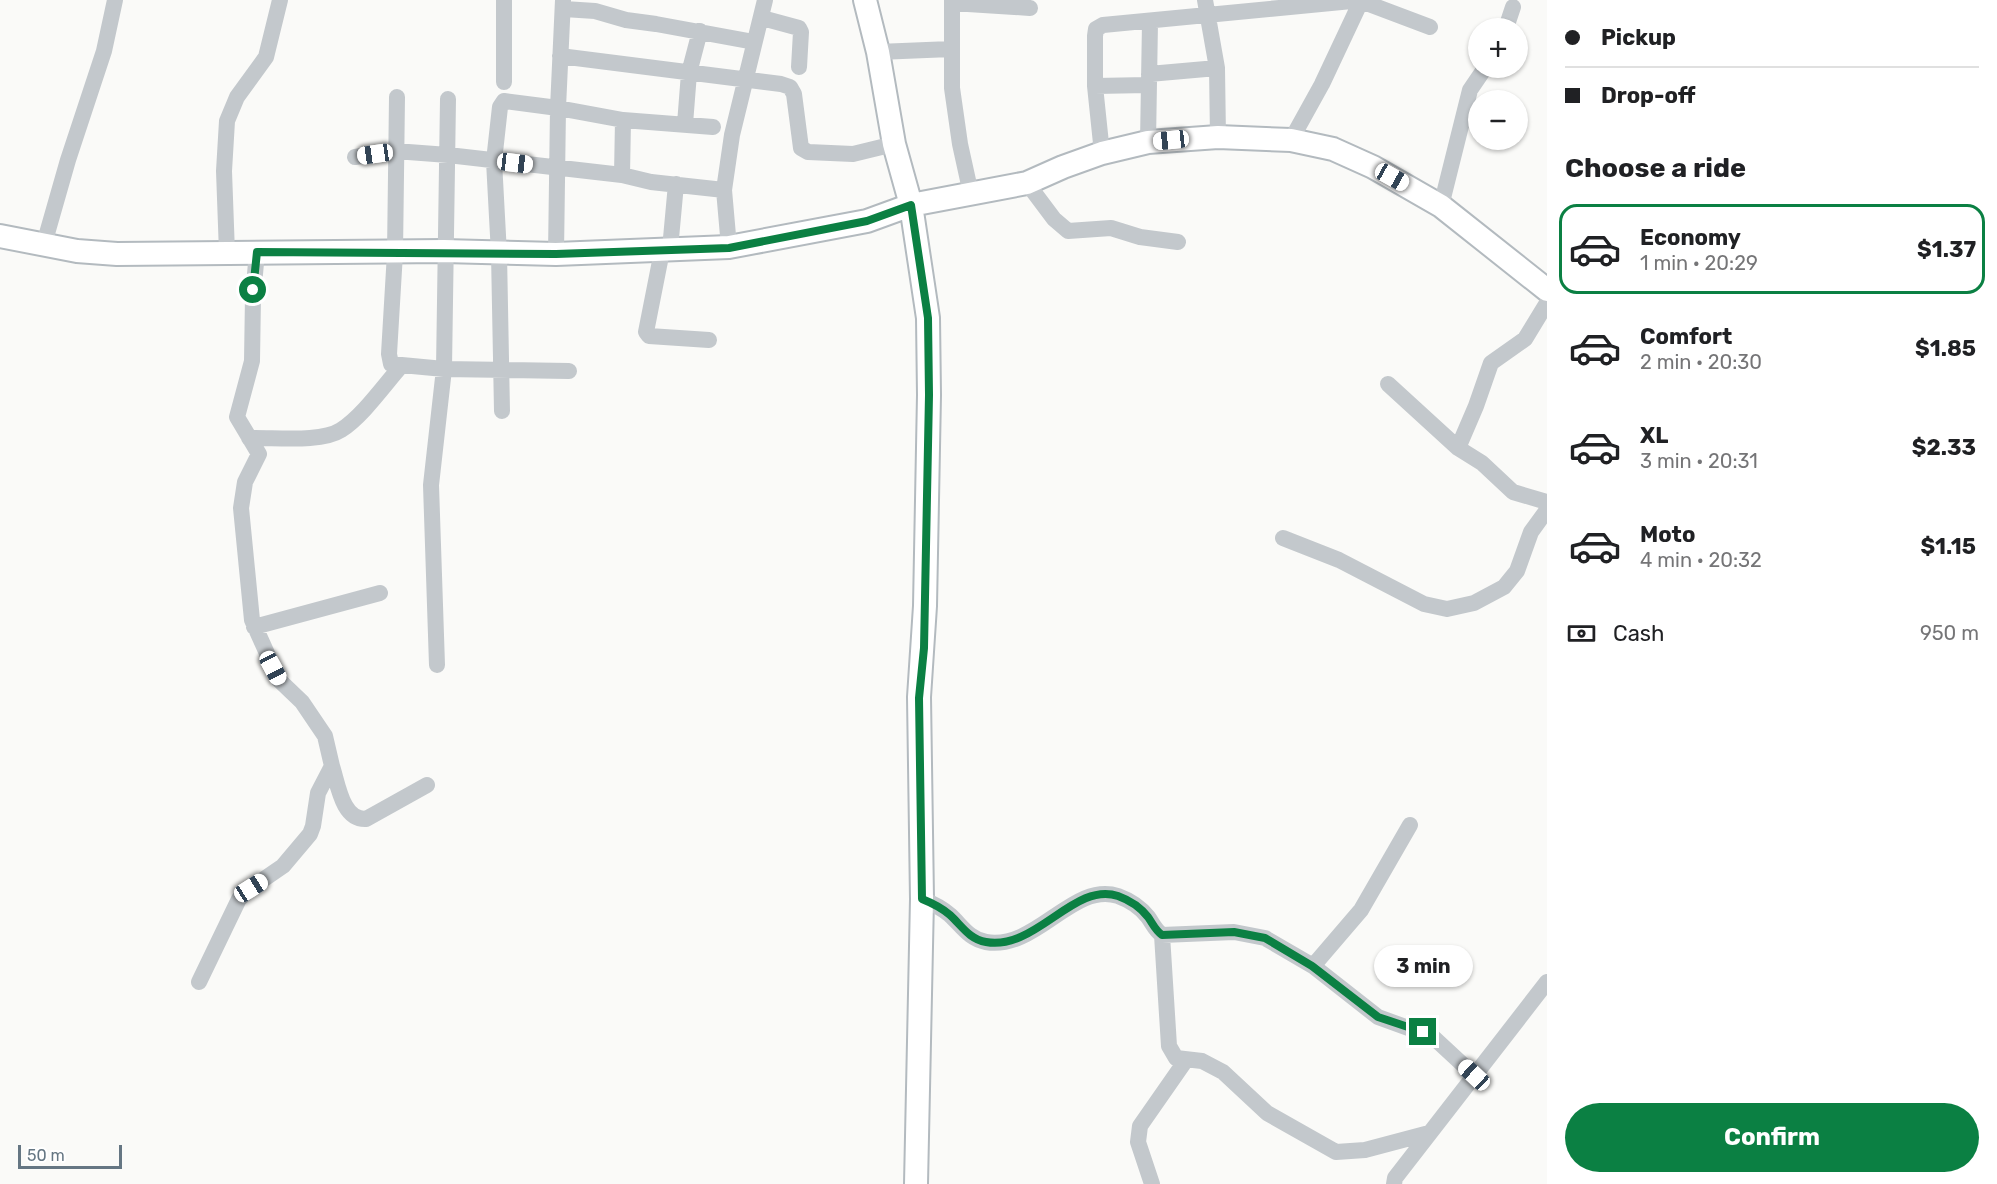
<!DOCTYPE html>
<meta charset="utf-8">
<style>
body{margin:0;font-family:Rubik,sans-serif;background:#f2f2f2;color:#202124;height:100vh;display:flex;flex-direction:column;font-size:22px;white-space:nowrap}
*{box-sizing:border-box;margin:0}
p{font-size:20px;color:#757577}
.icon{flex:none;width:33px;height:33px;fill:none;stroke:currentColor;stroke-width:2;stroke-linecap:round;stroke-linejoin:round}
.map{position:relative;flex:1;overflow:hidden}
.side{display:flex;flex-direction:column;background:#fff;width:450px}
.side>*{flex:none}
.guide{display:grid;align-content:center;height:132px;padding:0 18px;background:#fff}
.fabs{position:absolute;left:1468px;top:18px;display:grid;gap:12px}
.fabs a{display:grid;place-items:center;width:60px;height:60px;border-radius:50%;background:#fff;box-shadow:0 2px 4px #0004;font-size:30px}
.scale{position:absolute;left:18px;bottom:15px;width:104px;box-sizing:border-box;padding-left:6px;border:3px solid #657683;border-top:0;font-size:16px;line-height:21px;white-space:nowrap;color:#657683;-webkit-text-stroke:4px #fff;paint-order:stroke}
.end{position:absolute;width:27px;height:27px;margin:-14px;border:8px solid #0b8043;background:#fff;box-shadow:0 0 0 3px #fff}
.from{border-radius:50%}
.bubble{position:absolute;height:42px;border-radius:21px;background:#fff;box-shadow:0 2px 4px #0004;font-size:20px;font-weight:700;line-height:42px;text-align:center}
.car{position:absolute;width:18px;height:36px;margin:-18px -9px;border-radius:8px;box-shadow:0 0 4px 2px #0007;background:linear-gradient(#fff 24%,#345 0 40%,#fff 0 76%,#345 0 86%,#fff 0)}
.guide b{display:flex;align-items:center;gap:21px;height:57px;font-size:22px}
.guide b+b{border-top:2px solid #e0e0e0}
.guide i{width:15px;height:15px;background:#202124}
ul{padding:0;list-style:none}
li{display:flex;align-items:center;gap:18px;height:90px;margin:0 12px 9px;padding:0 6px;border:3px solid transparent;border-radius:18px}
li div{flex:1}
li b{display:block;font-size:22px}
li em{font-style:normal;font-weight:700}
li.active{border-color:#0b8043}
li>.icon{width:54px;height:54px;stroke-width:1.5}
h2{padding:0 18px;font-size:27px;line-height:72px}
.pay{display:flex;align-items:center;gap:15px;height:66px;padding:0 18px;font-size:22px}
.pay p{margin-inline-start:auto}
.primary-button{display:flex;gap:12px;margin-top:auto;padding:12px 18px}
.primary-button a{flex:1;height:69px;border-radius:36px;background:#0b8043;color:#fff;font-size:24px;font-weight:700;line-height:69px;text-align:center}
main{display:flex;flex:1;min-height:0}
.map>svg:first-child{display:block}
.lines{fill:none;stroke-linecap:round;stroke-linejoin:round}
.secondary-casing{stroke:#b3babf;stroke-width:26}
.street{stroke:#c3c8cc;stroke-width:16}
.secondary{stroke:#fff;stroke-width:22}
.route{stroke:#0b8043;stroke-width:8}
</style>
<main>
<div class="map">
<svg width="1547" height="1184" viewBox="0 0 1547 1184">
<rect width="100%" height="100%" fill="#fafaf8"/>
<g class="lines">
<g class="secondary-casing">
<path id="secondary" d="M 865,0 L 878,52 L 894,144 L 911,205 L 928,318 L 929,395 L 925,606 L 919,697 L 922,899 L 916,1184
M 0,236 L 77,251 L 117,254 L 444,251 L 556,254 L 729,247 L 867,221 L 911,205 L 1027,183 L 1063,167 L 1102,153 L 1148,142 L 1218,137 L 1291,140 L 1333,149 L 1373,167 L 1441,206 L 1547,290"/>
</g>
<path class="street" d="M 504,0 L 504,82
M 952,0 L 952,88 L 960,144 L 971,194
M 1205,0 L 1217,68 L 1218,137
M 952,3 L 1030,8
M 564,9 L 595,11 L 626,20 L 656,24 L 754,42
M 762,18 L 799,28 L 801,32 L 799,67
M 1506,28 L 1513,7
M 878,52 L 951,49
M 560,56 L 781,84 L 790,87 L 794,94 L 801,148 L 808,152 L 853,154 L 894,144
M 1149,74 L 1217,68
M 1095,86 L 1148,85
M 397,97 L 395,253 L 389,354 L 391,364 L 444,369 L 569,371
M 685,124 L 689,73 L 700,31
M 1291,140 L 1322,84 L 1361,1 L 1430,27
M 1148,142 L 1150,22
M 1102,153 L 1095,86 L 1095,36 L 1096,29 L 1103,25 L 1362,0
M 355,157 L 395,151 L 448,155 L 622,175 L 651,182 L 724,190
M 622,175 L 623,120
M 1027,183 L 1054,219 L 1068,231 L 1111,228 L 1140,237 L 1178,242
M 1441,206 L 1470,90 L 1485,68
M 44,244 L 68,160 L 104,51 L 115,0
M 729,247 L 724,190 L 732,135 L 765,0
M 670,249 L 676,184
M 662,251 L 646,332 L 649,336 L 709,340
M 227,253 L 224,171 L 227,121 L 237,97 L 266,57 L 280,0
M 556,254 L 558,108 L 563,0
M 1388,384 L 1458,448 L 1482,463 L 1513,492 L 1547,502
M 502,411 L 499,254 L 494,161 L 500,107 L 504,101 L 558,108 L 623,120 L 713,127
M 249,438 C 273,437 321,443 341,430 C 363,416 385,384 402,365
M 1458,448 L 1476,406 L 1491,363 L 1525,339 L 1547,303
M 1283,538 L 1339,560 L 1424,604 L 1447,609 L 1474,603 L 1504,587 L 1517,571 L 1531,532 L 1547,510
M 254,627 L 380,593
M 437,665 L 431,485 L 444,369 L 448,99
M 332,766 C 338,784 342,820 366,819 L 427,785
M 922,899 C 932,903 942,908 950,915 C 962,926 969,939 986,942 C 1036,951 1073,881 1118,896 C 1129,900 1141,908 1148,917 C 1153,924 1155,930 1162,935 L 1234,932 L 1265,938 L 1313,966 L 1378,1017 L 1433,1037 L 1474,1075
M 1162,935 L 1169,1046 L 1176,1058 L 1202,1061 L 1223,1072 L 1267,1113 L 1336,1152 L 1365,1150 L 1429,1133
M 1313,966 L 1361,910 L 1410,825
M 199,982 L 239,899 L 251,888 L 283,866 L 310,834 L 313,826 L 318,793 L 332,766 L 325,736 L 302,702 L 279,680 L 252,620 L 241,508 L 245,482 L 259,454 L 237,417 L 252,361 L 253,296 L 257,252
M 1152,1184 L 1138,1142 L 1140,1126 L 1186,1060
M 1394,1184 L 1395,1178 L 1547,982"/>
<use href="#secondary" class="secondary"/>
</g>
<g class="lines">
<path class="route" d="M 253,290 L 257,252 L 556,254 L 729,248 L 867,221 L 911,205 L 928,318 L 929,395 L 924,648 L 919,698 L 922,899 C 932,903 942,908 950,915 C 962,926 969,939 986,942 C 1036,951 1074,881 1118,896 C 1129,900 1141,908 1148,917 C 1153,924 1155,930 1162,935 L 1234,932 L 1265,938 L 1312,966 L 1378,1017 L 1423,1032"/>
</g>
</svg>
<div class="fabs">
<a>+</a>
<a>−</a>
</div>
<div class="scale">50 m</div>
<i class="end from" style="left:253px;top:290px"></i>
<i class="end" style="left:1423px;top:1032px"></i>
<div class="bubble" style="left:1374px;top:945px;width:99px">3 min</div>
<i class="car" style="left:1171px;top:140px;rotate:264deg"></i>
<i class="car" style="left:375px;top:154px;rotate:262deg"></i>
<i class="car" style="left:515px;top:163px;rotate:97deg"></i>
<i class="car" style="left:1392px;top:177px;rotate:119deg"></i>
<i class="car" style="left:273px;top:668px;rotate:152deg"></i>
<i class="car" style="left:251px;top:888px;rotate:58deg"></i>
<i class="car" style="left:1474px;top:1075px;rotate:313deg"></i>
</div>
<section class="side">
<div class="guide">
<b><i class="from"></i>Pickup</b>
<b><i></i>Drop-off</b>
</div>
<h2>Choose a ride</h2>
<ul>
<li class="active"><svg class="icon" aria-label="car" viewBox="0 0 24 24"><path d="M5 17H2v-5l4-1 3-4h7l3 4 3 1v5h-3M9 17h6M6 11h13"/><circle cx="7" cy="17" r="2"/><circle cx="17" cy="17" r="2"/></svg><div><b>Economy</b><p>1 min · 20:29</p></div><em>$1.37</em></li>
<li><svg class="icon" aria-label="car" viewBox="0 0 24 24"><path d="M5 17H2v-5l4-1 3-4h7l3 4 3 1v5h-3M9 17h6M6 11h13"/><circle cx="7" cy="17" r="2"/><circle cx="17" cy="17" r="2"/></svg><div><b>Comfort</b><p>2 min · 20:30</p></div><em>$1.85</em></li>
<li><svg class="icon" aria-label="car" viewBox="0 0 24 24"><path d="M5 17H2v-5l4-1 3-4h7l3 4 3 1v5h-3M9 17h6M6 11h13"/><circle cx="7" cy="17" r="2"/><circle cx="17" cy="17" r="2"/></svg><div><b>XL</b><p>3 min · 20:31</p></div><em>$2.33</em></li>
<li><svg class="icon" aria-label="car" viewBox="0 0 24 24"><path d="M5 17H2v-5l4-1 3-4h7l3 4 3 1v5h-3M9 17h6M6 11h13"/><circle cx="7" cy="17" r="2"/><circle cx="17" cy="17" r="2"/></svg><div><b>Moto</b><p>4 min · 20:32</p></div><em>$1.15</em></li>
</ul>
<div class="pay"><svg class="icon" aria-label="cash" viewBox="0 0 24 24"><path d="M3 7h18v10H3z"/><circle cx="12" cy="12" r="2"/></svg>Cash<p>950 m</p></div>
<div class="primary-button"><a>Confirm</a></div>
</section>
</main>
